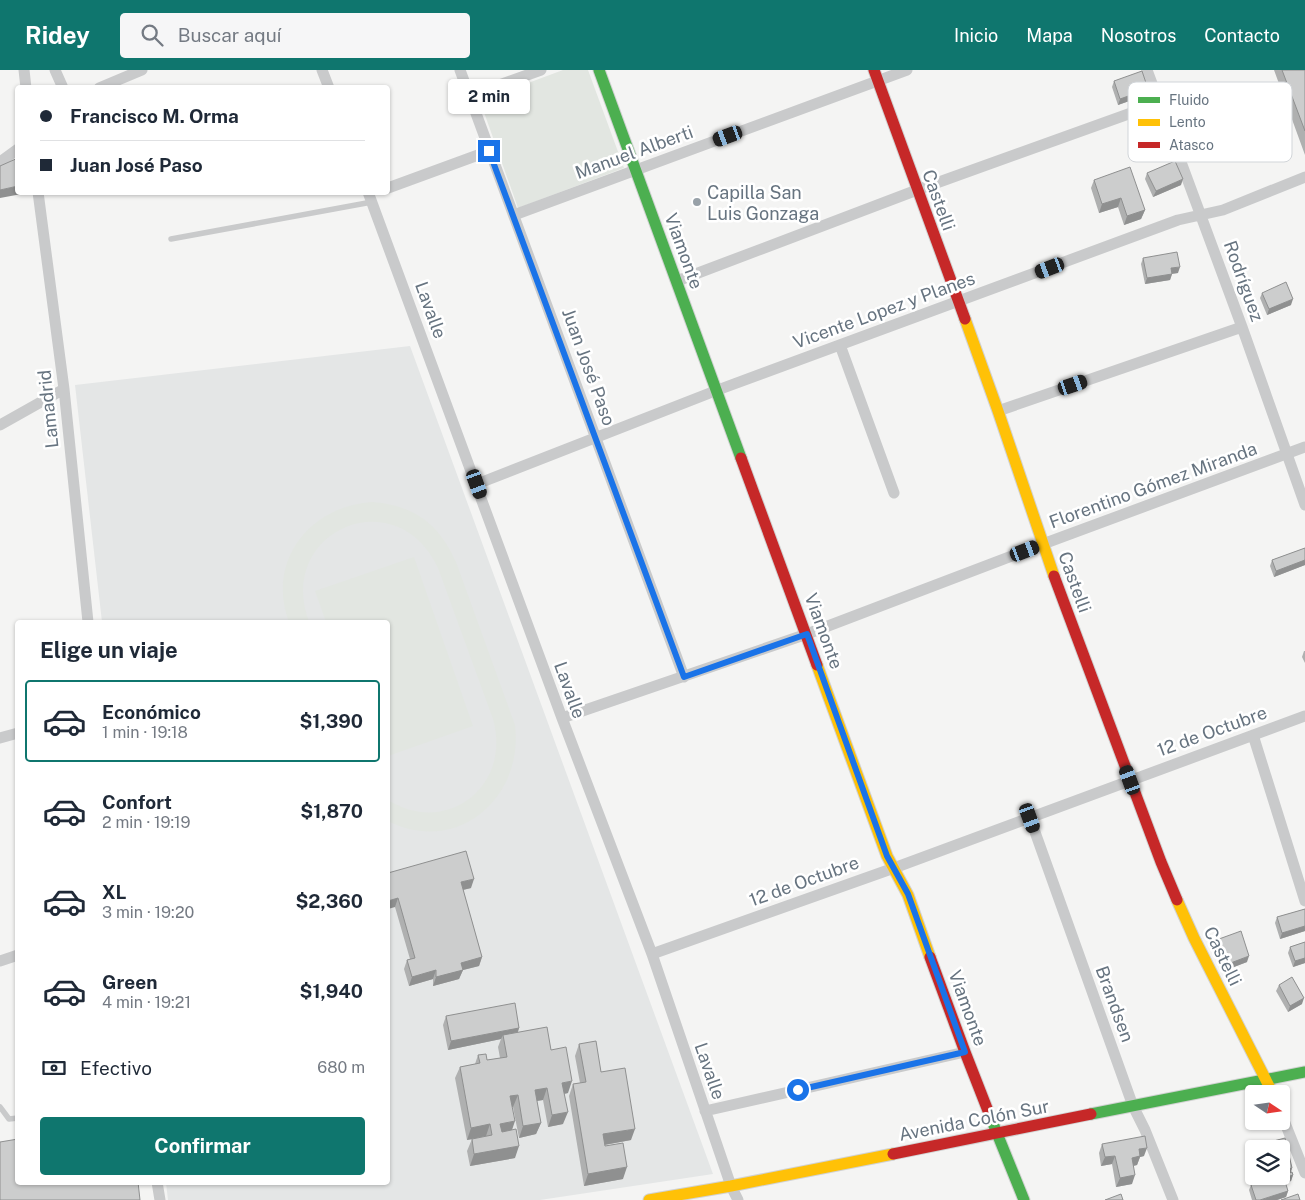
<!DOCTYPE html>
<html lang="es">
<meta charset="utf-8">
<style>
body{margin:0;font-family:"Public Sans",sans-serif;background:#f6f6f7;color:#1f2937;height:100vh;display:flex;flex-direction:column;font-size:19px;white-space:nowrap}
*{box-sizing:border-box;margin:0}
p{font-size:16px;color:#747a83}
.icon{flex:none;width:28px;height:28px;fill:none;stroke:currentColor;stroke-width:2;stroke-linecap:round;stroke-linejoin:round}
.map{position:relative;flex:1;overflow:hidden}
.drawer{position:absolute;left:15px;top:550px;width:375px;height:565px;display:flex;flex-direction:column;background:#fff;border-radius:5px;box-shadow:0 1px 4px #0004}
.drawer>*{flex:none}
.guide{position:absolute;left:15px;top:15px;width:375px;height:110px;border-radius:5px;box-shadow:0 1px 4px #0004;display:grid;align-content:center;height:110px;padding:0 25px;background:#fff}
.needle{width:32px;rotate:103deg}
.buttons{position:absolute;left:1245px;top:1015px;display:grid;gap:10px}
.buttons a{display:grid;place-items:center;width:45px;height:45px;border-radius:5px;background:#fff;box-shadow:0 1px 4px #0004;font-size:25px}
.end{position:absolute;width:22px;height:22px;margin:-11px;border:6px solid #1a73e8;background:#fff;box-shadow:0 0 0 2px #fff}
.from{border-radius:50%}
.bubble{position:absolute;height:35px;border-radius:5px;background:#fff;box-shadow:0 1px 4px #0004;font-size:16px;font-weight:700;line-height:35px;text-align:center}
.car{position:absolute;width:15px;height:30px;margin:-15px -8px;border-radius:6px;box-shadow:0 0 4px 1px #0007;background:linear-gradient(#222 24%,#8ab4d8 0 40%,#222 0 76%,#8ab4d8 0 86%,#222 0)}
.guide b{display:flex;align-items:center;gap:18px;height:48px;font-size:19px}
.guide b+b{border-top:1px solid #e0e1e3}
.guide i{width:12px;height:12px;background:#1f2937}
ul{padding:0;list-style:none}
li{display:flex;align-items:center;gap:15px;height:82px;margin:0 10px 8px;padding:0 15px;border:2px solid transparent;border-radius:5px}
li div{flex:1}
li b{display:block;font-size:19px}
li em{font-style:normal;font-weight:700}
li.current{border-color:#0f766e}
li>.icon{width:45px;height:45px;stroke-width:1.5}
h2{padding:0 25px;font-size:22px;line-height:60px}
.pay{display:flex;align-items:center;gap:12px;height:55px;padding:0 25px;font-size:19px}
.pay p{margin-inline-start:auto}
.cta{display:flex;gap:10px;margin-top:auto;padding:10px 25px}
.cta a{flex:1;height:58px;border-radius:5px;background:#0f766e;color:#fff;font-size:20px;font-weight:700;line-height:58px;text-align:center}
header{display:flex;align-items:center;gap:30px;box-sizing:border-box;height:70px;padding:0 25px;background:#0f766e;color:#fff}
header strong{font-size:24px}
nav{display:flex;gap:28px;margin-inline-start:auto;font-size:18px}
.search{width:350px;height:45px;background:#f6f6f7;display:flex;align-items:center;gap:12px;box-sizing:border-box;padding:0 18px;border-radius:5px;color:#747a83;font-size:19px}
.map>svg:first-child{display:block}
.built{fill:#e4e6e6}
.green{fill:#e2e6e1}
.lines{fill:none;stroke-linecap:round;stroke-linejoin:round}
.fast-casing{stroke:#d1d2d2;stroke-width:13}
.slow-casing{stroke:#d1d2d2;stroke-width:13}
.jam-casing{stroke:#d1d2d2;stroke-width:13}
.lane{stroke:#c9cacb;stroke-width:5.5}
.street{stroke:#c9cacb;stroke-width:11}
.fast{stroke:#4caf50;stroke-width:11}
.slow{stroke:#ffc107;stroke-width:11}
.jam{stroke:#c62828;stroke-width:11}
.wall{fill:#afb0b0}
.shaded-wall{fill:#8f9090}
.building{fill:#cccdcd;stroke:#8f9090}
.route{stroke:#1a73e8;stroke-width:6}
.poi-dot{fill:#98a1a8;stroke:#fff;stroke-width:2}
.labels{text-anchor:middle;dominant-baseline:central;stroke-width:5;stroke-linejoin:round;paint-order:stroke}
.street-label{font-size:18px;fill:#677480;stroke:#fff}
.poi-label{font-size:18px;fill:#677480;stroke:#fff;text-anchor:start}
.key{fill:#fff;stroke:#d1d5d9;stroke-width:1}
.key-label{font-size:14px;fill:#677480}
</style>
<header>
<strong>Ridey</strong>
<div class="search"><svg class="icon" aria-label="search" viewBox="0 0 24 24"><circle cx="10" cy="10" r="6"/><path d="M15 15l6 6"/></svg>Buscar aquí</div>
<nav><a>Inicio</a><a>Mapa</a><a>Nosotros</a><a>Contacto</a></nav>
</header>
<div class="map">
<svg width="1305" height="1130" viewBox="0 0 1305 1130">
<rect width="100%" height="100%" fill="#f4f4f3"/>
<path class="built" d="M 410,276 L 713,1104 L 540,1130 L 168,1130 L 166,1113 L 388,1112 L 388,552 L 102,552 L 75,315 Z"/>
<path class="green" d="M 563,0 L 588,0 L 624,98 L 518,138 L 480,31 Z
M 372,432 C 414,435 439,454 456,492 L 515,655 C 524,728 457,786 388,751 L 388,730 C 447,767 512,716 493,649 L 438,498 C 397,409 275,460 309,552 L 289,552 C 266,491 310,436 372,432 Z
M 414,487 L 473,656 L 388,686 L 388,552 L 326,552 L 315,521 Z"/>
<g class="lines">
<g class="fast-casing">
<path id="fast" d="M 599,0 L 741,388
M 1091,1044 L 1305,1002
M 990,1046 L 1024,1130"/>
</g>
<g class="slow-casing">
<path id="slow" d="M 965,249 L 998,341 L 1054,506
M 817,595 L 887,786 L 908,825 L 930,887
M 1177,830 L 1194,868 L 1273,1024
M 649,1130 L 731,1116 L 893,1084"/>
</g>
<g class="jam-casing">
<path id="jam" d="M 874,0 L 965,249
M 741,388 L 817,595
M 1054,506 L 1161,792 L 1177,830
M 930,887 L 965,982 L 990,1046
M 893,1084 L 1091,1044"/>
</g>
<path class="lane" d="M 171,169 L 372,132
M 0,1037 L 9,1049 L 18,1048"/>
<path class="street" d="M 24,0 L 26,18
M 55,0 L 63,18
M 322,0 L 329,18
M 460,0 L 684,607
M 1147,0 L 1242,257 L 1305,435
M 99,18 L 142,0
M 469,26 L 541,0
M 0,92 L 18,79
M 388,118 L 489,81
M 38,122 L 64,319 L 88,552
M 368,122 L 562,648 L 652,884 L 731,1116 L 738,1130
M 514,145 L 907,0
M 677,211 L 917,120 L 1159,33
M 840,275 L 894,423
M 998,341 L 1242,257
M 0,355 L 64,319
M 477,414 L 715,321 L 1178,150 L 1223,140 L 1305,107
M 562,648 L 807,564 L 1043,474 L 1305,377
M 1253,665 L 1305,831
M 0,668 L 18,663
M 1030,748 L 1133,1036 L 1145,1060 L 1173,1130
M 652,884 L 894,798 L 1305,646
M 0,891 L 18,885
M 705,1041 L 965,982
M 1281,1043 L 1305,1103
M 157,1112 L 160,1130"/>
<use href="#fast" class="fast"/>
<use href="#slow" class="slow"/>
<use href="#jam" class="jam"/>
</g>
<path class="wall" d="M 1274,0 L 1305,0 L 1305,85 Z
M 1114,11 L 1146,25 L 1118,35 L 1112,17 Z
M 1147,103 L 1181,115 L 1153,127 L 1145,109 Z
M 1094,110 L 1145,140 L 1141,149 L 1124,155 L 1118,137 L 1099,143 L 1091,118 Z
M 1143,188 L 1178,203 L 1172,204 L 1170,210 L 1145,214 L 1141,194 Z
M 1262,223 L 1291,235 L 1267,245 L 1260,228 Z
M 1305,478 L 1305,495 L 1274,507 L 1270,496 L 1272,490 Z
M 1304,581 L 1305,581 L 1305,593 L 1302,587 Z
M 388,803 L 471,818 L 463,820 L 482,887 L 479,896 L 463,900 L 459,909 L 433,916 L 433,909 L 409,916 L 404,899 L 407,890 L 410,889 L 395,837 Z
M 1305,839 L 1305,861 L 1280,869 L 1275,853 L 1277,847 Z
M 1219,869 L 1247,892 L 1226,900 L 1217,875 Z
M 1305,872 L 1305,893 L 1293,897 L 1288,883 L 1290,877 Z
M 1279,915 L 1302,934 L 1288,942 L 1276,921 Z
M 446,946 L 519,958 L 518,962 L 551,980 L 568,1023 L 564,1024 L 563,1054 L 548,1057 L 543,1030 L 536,1031 L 541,1053 L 536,1064 L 519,1068 L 513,1037 L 512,1037 L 512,1060 L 515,1088 L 470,1096 L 467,1081 L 472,1069 L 486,1067 L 467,1070 L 455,1008 L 460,997 L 475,994 L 478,985 L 487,990 L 500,988 L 498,977 L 501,969 L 448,980 L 443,955 Z
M 579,974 L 601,1002 L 631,1070 L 605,1075 L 623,1109 L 584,1116 L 569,1026 L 573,1014 L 580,1013 L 575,986 Z
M 1285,1068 L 1292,1098 L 1291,1102 L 1292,1102 L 1293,1105 L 1291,1111 L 1285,1113 L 1288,1121 L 1286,1127 L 1277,1130 L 1252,1130 L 1249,1120 L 1251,1115 L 1265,1110 L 1264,1106 L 1281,1106 L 1281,1079 L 1260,1079 L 1262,1074 Z
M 1102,1074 L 1144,1086 L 1140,1087 L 1137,1095 L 1133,1096 L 1132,1114 L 1116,1117 L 1112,1094 L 1101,1096 L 1099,1083 Z"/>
<path class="shaded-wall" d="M 1148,19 L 1146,25 L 1118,35 L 1120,29 Z
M 1183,109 L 1181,115 L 1153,127 L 1156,121 Z
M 18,116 L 18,122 L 27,123 L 0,128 L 0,120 Z
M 1121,128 L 1118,137 L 1099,143 L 1102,134 Z
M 1145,140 L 1141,149 L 1124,155 L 1127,146 Z
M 1180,197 L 1178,203 L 1169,204 L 1171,198 Z
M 1172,204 L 1170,210 L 1145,214 L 1147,208 Z
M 1293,229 L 1291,235 L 1267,245 L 1269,239 Z
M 1305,490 L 1305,495 L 1274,507 L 1276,501 Z
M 474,809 L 471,818 L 458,821 L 461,812 Z
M 398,828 L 395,837 L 388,839 L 388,831 Z
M 1305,856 L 1305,861 L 1280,869 L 1282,863 Z
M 1249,886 L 1247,892 L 1226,900 L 1228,894 Z
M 482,887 L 479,896 L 463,900 L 459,909 L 433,916 L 436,907 L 461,893 Z
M 1305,888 L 1305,893 L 1293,897 L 1295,891 Z
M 436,900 L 433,909 L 409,916 L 412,907 Z
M 1304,928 L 1302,934 L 1288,942 L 1290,936 Z
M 519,958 L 516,967 L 503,965 L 501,969 L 448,980 L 451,971 Z
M 572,1011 L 568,1023 L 558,1025 L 562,1013 Z
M 547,1018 L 543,1030 L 530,1032 L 535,1020 Z
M 518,1025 L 513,1037 L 506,1038 L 510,1026 Z
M 568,1042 L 563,1054 L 548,1057 L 552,1045 Z
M 515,1051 L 511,1063 L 496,1066 L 500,1054 Z
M 541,1053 L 536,1064 L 519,1068 L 523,1056 Z
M 490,1054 L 486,1066 L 467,1070 L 471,1058 Z
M 635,1059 L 631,1070 L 598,1076 L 603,1064 Z
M 519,1076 L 515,1088 L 470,1096 L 474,1084 Z
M 1147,1078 L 1144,1086 L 1140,1087 L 1137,1095 L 1128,1097 L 1132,1088 L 1139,1079 Z
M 1115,1086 L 1112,1094 L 1101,1096 L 1105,1087 Z
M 627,1097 L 623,1109 L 584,1116 L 588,1104 Z
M 1292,1098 L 1289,1107 L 1293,1105 L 1291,1111 L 1282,1114 L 1266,1113 L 1268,1106 L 1281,1106 L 1281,1101 Z
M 1135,1105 L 1132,1114 L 1116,1117 L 1120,1108 Z
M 1288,1121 L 1286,1127 L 1277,1130 L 1260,1130 Z"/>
<path class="building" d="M 1282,0 L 1305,0 L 1305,61 Z
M 1142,1 L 1148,19 L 1120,29 L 1114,11 Z
M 18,88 L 18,116 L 0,120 L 0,96 Z
M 1175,91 L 1183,109 L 1156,121 L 1147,103 Z
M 1130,97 L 1145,140 L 1127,146 L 1121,128 L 1102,134 L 1094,110 Z
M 1177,182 L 1180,197 L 1171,198 L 1172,204 L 1147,208 L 1143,188 Z
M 1286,212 L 1293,229 L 1269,239 L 1262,223 Z
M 1305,478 L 1305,490 L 1276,501 L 1272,490 Z
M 466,781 L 474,809 L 461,812 L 482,887 L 461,893 L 463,900 L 436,907 L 436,900 L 412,907 L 407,890 L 415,888 L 398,828 L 388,831 L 388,803 Z
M 1305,839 L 1305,856 L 1282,863 L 1277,847 Z
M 1241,861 L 1249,886 L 1228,894 L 1219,869 Z
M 1305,872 L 1305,888 L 1295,891 L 1290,877 Z
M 1292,907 L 1304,928 L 1290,936 L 1279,915 Z
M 515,933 L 519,958 L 451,971 L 446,946 Z
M 547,957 L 551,980 L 566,977 L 572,1011 L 562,1013 L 568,1042 L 552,1045 L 547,1018 L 535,1020 L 541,1053 L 523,1056 L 518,1025 L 510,1026 L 515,1051 L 500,1054 L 502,1062 L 516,1059 L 519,1076 L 474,1084 L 472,1069 L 492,1065 L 490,1054 L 471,1058 L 460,997 L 480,993 L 478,985 L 486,984 L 487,990 L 507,987 L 503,965 Z
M 596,971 L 601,1002 L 625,998 L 635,1059 L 603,1064 L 605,1076 L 623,1073 L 627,1097 L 588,1104 L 573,1014 L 586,1012 L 579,974 Z
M 1145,1066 L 1147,1078 L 1139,1079 L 1140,1086 L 1132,1088 L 1135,1105 L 1120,1108 L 1115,1086 L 1105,1087 L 1102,1074 Z
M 1285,1068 L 1292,1098 L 1281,1101 L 1281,1079 L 1263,1079 L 1262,1074 Z
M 18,1069 L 18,1112 L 138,1112 L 140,1130 L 0,1130 L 0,1072 Z
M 1292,1102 L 1293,1105 L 1284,1108 L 1288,1121 L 1260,1130 L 1256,1130 L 1251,1115 L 1278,1106 L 1281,1106 L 1281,1105 Z
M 1121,1124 L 1123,1130 L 1105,1130 Z
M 1298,1124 L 1300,1130 L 1281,1130 Z"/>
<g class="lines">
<path class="route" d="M 489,81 L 684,607 L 807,564 L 887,786 L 908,824 L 965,982 L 798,1020"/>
</g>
<circle class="poi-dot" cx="697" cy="132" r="5"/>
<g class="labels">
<g class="street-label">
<text transform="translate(634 82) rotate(-20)">Manuel Alberti</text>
<text transform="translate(939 130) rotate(70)">Castelli</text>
<text transform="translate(684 181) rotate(70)">Viamonte</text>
<text transform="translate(1244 211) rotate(70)">Rodríguez</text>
<text transform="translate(431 240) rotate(70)">Lavalle</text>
<text transform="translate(884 240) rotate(-20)">Vicente Lopez y Planes</text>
<text transform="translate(589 297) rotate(70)">Juan José Paso</text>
<text transform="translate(48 339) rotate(-96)">Lamadrid</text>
<text transform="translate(1153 415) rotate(-20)">Florentino Gómez Miranda</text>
<text transform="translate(1075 512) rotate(70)">Castelli</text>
<text transform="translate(824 561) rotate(70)">Viamonte</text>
<text transform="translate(570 620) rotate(70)">Lavalle</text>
<text transform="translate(1212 661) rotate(-20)">12 de Octubre</text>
<text transform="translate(804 811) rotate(-20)">12 de Octubre</text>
<text transform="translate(1223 886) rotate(64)">Castelli</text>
<text transform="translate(1115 934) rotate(70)">Brandsen</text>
<text transform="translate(968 938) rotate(70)">Viamonte</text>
<text transform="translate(710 1001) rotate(71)">Lavalle</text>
<text transform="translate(974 1050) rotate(-11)">Avenida Colón Sur</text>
</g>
<g class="poi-label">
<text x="707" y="122">Capilla San<tspan x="707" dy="21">Luis Gonzaga</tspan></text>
</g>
</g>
<rect x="1128" y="12" width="164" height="80" rx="8" class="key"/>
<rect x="1138" y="27" width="22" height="6" fill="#4caf50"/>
<rect x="1138" y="49" width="22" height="7" fill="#ffc107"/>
<rect x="1138" y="72" width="22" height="6" fill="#c62828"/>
<g class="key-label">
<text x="1169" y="35">Fluido</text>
<text x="1169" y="57">Lento</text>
<text x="1169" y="80">Atasco</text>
</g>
</svg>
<div class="buttons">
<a><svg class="needle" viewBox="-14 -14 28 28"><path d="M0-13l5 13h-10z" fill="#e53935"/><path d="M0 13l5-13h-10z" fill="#747a83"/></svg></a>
<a><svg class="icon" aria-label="layers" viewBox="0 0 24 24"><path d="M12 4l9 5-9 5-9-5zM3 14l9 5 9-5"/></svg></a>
</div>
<i class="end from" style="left:798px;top:1020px"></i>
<i class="end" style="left:489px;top:81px"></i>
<div class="bubble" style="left:448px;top:9px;width:82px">2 min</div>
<i class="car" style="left:728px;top:66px;rotate:250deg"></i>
<i class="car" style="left:1050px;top:198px;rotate:249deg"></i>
<i class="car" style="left:1073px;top:315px;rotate:71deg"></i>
<i class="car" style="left:477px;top:414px;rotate:160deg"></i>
<i class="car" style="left:1025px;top:481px;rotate:69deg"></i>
<i class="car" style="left:1130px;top:710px;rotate:340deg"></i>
<i class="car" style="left:1030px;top:748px;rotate:160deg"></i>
<div class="guide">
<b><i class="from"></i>Francisco M. Orma</b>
<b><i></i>Juan José Paso</b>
</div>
<section class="drawer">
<h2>Elige un viaje</h2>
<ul>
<li class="current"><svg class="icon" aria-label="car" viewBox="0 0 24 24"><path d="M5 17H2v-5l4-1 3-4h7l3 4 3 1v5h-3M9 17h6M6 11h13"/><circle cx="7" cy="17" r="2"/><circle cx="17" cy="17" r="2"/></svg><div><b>Económico</b><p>1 min · 19:18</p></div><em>$1,390</em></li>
<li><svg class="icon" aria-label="car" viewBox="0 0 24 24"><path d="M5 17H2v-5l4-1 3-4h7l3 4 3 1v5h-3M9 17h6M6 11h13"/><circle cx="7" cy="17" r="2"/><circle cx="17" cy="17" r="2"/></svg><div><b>Confort</b><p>2 min · 19:19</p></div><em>$1,870</em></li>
<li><svg class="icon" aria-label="car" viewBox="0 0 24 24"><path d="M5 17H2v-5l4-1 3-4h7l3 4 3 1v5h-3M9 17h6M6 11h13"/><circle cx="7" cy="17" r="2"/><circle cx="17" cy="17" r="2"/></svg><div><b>XL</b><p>3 min · 19:20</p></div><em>$2,360</em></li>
<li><svg class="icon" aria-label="car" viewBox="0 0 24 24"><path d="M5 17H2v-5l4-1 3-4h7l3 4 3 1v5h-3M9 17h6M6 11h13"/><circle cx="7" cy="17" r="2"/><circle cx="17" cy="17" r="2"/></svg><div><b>Green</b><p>4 min · 19:21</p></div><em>$1,940</em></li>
</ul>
<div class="pay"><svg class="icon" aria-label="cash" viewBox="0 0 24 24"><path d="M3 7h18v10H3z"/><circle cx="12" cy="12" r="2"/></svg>Efectivo<p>680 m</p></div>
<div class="cta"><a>Confirmar</a></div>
</section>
</div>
